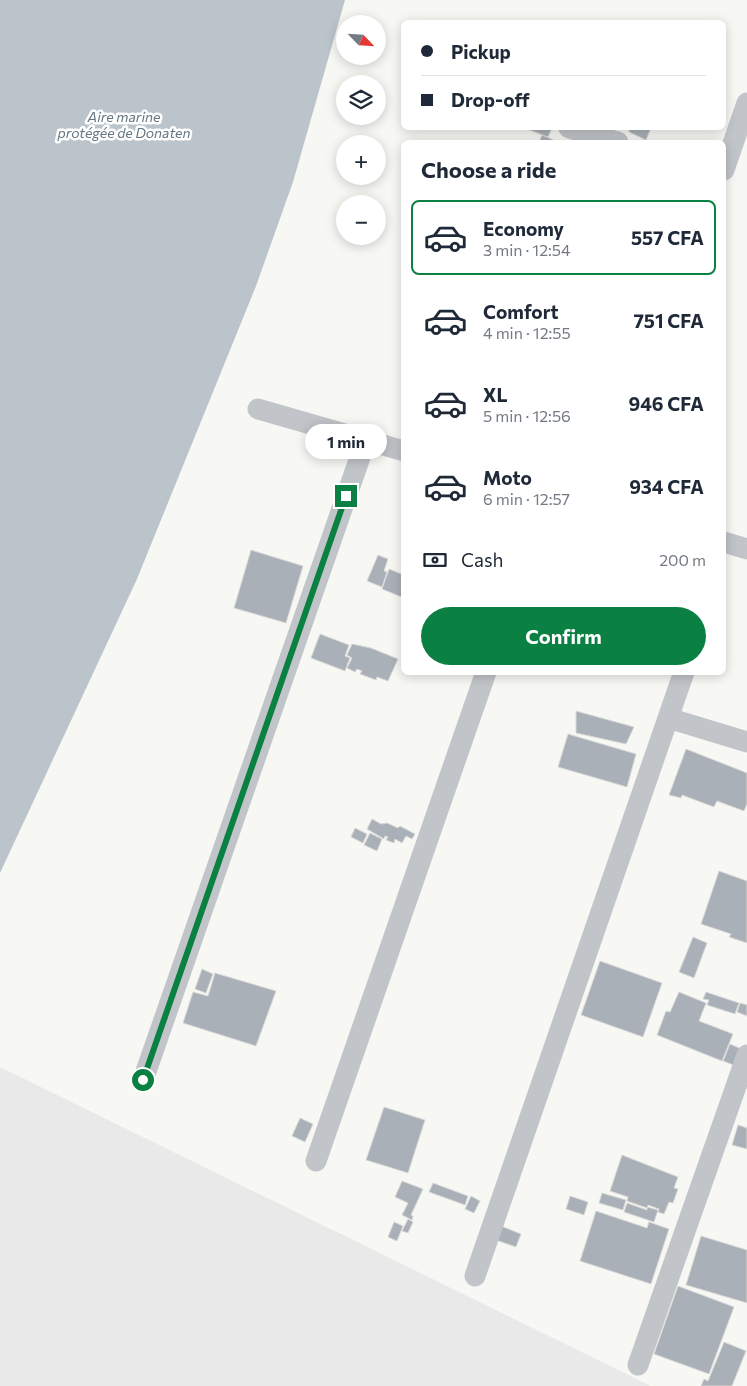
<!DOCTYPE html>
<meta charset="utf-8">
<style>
body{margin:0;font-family:Commissioner,sans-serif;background:#f2f2f3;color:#1f2937;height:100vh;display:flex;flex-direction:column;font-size:19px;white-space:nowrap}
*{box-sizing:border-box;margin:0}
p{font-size:16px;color:#747a83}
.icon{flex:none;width:28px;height:28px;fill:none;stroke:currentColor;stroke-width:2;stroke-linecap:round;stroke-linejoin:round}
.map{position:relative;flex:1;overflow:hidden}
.drawer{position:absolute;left:401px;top:140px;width:325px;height:535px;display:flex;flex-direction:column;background:#fff;border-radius:8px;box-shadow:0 2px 12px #0003}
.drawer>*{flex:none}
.banner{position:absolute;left:401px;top:20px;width:325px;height:110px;border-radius:8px;box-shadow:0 2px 12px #0003;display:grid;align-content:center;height:110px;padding:0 20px;background:#fff}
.needle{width:32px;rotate:115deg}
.fabs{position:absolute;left:336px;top:15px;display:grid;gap:10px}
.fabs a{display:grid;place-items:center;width:50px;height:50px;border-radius:50%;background:#fff;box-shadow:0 2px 12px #0003;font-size:25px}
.end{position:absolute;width:22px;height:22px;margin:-11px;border:6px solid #0b8043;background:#fff;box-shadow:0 0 0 2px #fff}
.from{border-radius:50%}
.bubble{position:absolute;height:35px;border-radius:18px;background:#fff;box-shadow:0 2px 12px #0003;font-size:16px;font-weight:700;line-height:35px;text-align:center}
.banner b{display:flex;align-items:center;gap:18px;height:48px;font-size:19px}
.banner b+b{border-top:1px solid #e0e1e3}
.banner i{width:12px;height:12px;background:#1f2937}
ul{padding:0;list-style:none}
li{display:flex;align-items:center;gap:15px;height:75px;margin:0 10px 8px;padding:0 10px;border:2px solid transparent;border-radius:8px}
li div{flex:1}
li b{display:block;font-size:19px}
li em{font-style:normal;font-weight:700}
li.selected{border-color:#0b8043}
li>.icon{width:45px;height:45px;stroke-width:1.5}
h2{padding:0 20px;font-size:22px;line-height:60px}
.pay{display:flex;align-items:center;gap:12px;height:55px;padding:0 20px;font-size:19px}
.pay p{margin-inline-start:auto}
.primary-button{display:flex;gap:10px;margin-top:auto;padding:10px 20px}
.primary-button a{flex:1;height:58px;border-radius:30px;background:#0b8043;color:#fff;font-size:20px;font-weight:700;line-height:58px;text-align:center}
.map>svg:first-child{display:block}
.built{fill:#e8e9e8}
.water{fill:#bbc4ca}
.building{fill:#aab0b7;stroke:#d9d9d7}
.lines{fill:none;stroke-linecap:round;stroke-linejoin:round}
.minor{stroke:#c1c4c8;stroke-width:21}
.route{stroke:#0b8043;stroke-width:6}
.labels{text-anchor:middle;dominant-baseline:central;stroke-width:5;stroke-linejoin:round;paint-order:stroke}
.water-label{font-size:14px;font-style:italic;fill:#637581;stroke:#fff}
</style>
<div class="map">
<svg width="747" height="1386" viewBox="0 0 747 1386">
<rect width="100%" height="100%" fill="#f7f7f4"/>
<path class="built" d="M 0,1067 L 651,1386 L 0,1386 Z"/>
<path class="water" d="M 0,0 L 345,0 L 293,182 L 256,286 L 137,579 L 0,873 Z"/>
<path class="building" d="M 524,128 L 552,128 L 548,137 Z
M 629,128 L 651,128 L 646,140 L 629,132 Z
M 542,135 L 558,142 L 539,142 Z
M 251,550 L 303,566 L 286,623 L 234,608 Z
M 378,555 L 388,559 L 384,571 L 387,572 L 382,587 L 367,581 Z
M 389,569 L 404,575 L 404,598 L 382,589 Z
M 320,634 L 349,645 L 345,656 L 350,658 L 345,671 L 311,658 Z
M 352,644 L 371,648 L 398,659 L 388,681 L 377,677 L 376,680 L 360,674 L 362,671 L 357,669 L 355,672 L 347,668 L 352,658 L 347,655 Z
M 576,711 L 634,727 L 626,744 L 576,733 Z
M 568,734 L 636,754 L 627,787 L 558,767 Z
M 686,749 L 747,773 L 747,804 L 744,811 L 717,801 L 714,807 L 682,795 L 681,798 L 669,795 Z
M 372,819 L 381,824 L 387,823 L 398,828 L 400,826 L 415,834 L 412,839 L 406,836 L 402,843 L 395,839 L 394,843 L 386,840 L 388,837 L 385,836 L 384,839 L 367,829 Z
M 355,828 L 367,834 L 363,843 L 351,837 Z
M 370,833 L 382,839 L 377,851 L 364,845 Z
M 719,871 L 747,881 L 747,943 L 729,937 L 731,934 L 701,924 Z
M 693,937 L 707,943 L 694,978 L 679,972 Z
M 600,961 L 662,983 L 643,1037 L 581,1015 Z
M 202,969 L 213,974 L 206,993 L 195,989 Z
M 215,973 L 276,991 L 256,1046 L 183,1023 L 193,992 L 208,996 Z
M 679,992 L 706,1003 L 699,1021 L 733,1034 L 722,1061 L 657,1035 L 666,1011 L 670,1012 Z
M 706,992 L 739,1003 L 735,1014 L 707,1005 L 709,1000 L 703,999 Z
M 740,1003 L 747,1005 L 747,1016 L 737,1012 Z
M 730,1044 L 746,1051 L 739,1067 L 723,1061 Z
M 384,1107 L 425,1120 L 408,1173 L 366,1160 Z
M 300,1118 L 313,1124 L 305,1142 L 292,1136 Z
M 738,1125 L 747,1128 L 747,1149 L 732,1145 Z
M 622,1155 L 678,1177 L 674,1188 L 678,1189 L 673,1203 L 669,1202 L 664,1214 L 658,1212 L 659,1209 L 648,1205 L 647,1208 L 627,1201 L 628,1197 L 610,1191 Z
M 402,1181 L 423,1189 L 411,1215 L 413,1216 L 412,1220 L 402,1215 L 408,1203 L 395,1197 Z
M 433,1183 L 468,1196 L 465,1205 L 429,1192 Z
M 602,1193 L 626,1200 L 623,1210 L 599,1203 Z
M 471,1196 L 480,1201 L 474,1213 L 465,1209 Z
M 570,1196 L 588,1202 L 584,1215 L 566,1209 Z
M 627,1203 L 647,1210 L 647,1207 L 658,1210 L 654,1222 L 624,1212 Z
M 596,1211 L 647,1228 L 649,1222 L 669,1229 L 651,1284 L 580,1261 Z
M 408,1219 L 413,1222 L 408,1233 L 402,1231 Z
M 394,1222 L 403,1226 L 397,1241 L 388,1237 Z
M 501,1226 L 521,1234 L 516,1247 L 496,1240 Z
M 701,1236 L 747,1250 L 747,1303 L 686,1285 Z
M 678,1286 L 734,1307 L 709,1374 L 654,1354 Z
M 724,1342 L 746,1351 L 732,1386 L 701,1386 L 704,1379 L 708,1381 Z"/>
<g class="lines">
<path class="minor" d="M 569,128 L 618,142
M 724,170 L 747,103
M 258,409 L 404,451
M 724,542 L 747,549
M 668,718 L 747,742
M 143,1080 L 366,440
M 316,1161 L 486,672
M 475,1276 L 684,672
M 638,1365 L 747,1055"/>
</g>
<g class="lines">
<path class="route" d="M 143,1080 L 346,496"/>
</g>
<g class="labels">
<g class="water-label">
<text x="124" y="116">Aire marine<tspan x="124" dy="16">protégée de Donaten</tspan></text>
</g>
</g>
</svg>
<div class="fabs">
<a><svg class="needle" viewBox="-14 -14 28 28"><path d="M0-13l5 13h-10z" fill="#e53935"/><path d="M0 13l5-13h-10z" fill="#747a83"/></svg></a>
<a><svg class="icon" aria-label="layers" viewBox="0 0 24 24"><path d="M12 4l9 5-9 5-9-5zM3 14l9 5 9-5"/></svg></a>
<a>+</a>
<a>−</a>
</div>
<i class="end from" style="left:143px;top:1080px"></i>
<i class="end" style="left:346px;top:496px"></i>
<div class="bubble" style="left:305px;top:424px;width:82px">1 min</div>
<div class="banner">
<b><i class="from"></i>Pickup</b>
<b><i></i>Drop-off</b>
</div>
<section class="drawer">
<h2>Choose a ride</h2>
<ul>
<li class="selected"><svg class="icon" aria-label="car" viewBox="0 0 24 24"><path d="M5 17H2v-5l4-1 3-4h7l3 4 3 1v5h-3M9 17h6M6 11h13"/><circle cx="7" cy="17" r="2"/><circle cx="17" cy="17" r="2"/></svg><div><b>Economy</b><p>3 min · 12:54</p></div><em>557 CFA</em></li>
<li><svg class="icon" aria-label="car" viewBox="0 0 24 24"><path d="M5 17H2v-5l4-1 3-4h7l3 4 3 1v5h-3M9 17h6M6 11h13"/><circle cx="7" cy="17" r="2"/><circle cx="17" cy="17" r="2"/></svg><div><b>Comfort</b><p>4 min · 12:55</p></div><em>751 CFA</em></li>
<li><svg class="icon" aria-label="car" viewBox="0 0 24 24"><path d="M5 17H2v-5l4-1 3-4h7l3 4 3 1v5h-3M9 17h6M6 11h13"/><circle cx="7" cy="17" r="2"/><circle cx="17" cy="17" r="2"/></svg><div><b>XL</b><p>5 min · 12:56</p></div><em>946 CFA</em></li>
<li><svg class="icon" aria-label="car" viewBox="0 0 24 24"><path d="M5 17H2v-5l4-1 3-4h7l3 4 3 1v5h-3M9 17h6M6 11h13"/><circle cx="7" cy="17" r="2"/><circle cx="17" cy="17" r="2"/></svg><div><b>Moto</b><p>6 min · 12:57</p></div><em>934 CFA</em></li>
</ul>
<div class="pay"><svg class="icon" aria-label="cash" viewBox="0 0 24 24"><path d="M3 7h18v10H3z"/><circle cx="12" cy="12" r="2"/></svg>Cash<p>200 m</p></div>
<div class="primary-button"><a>Confirm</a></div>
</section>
</div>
